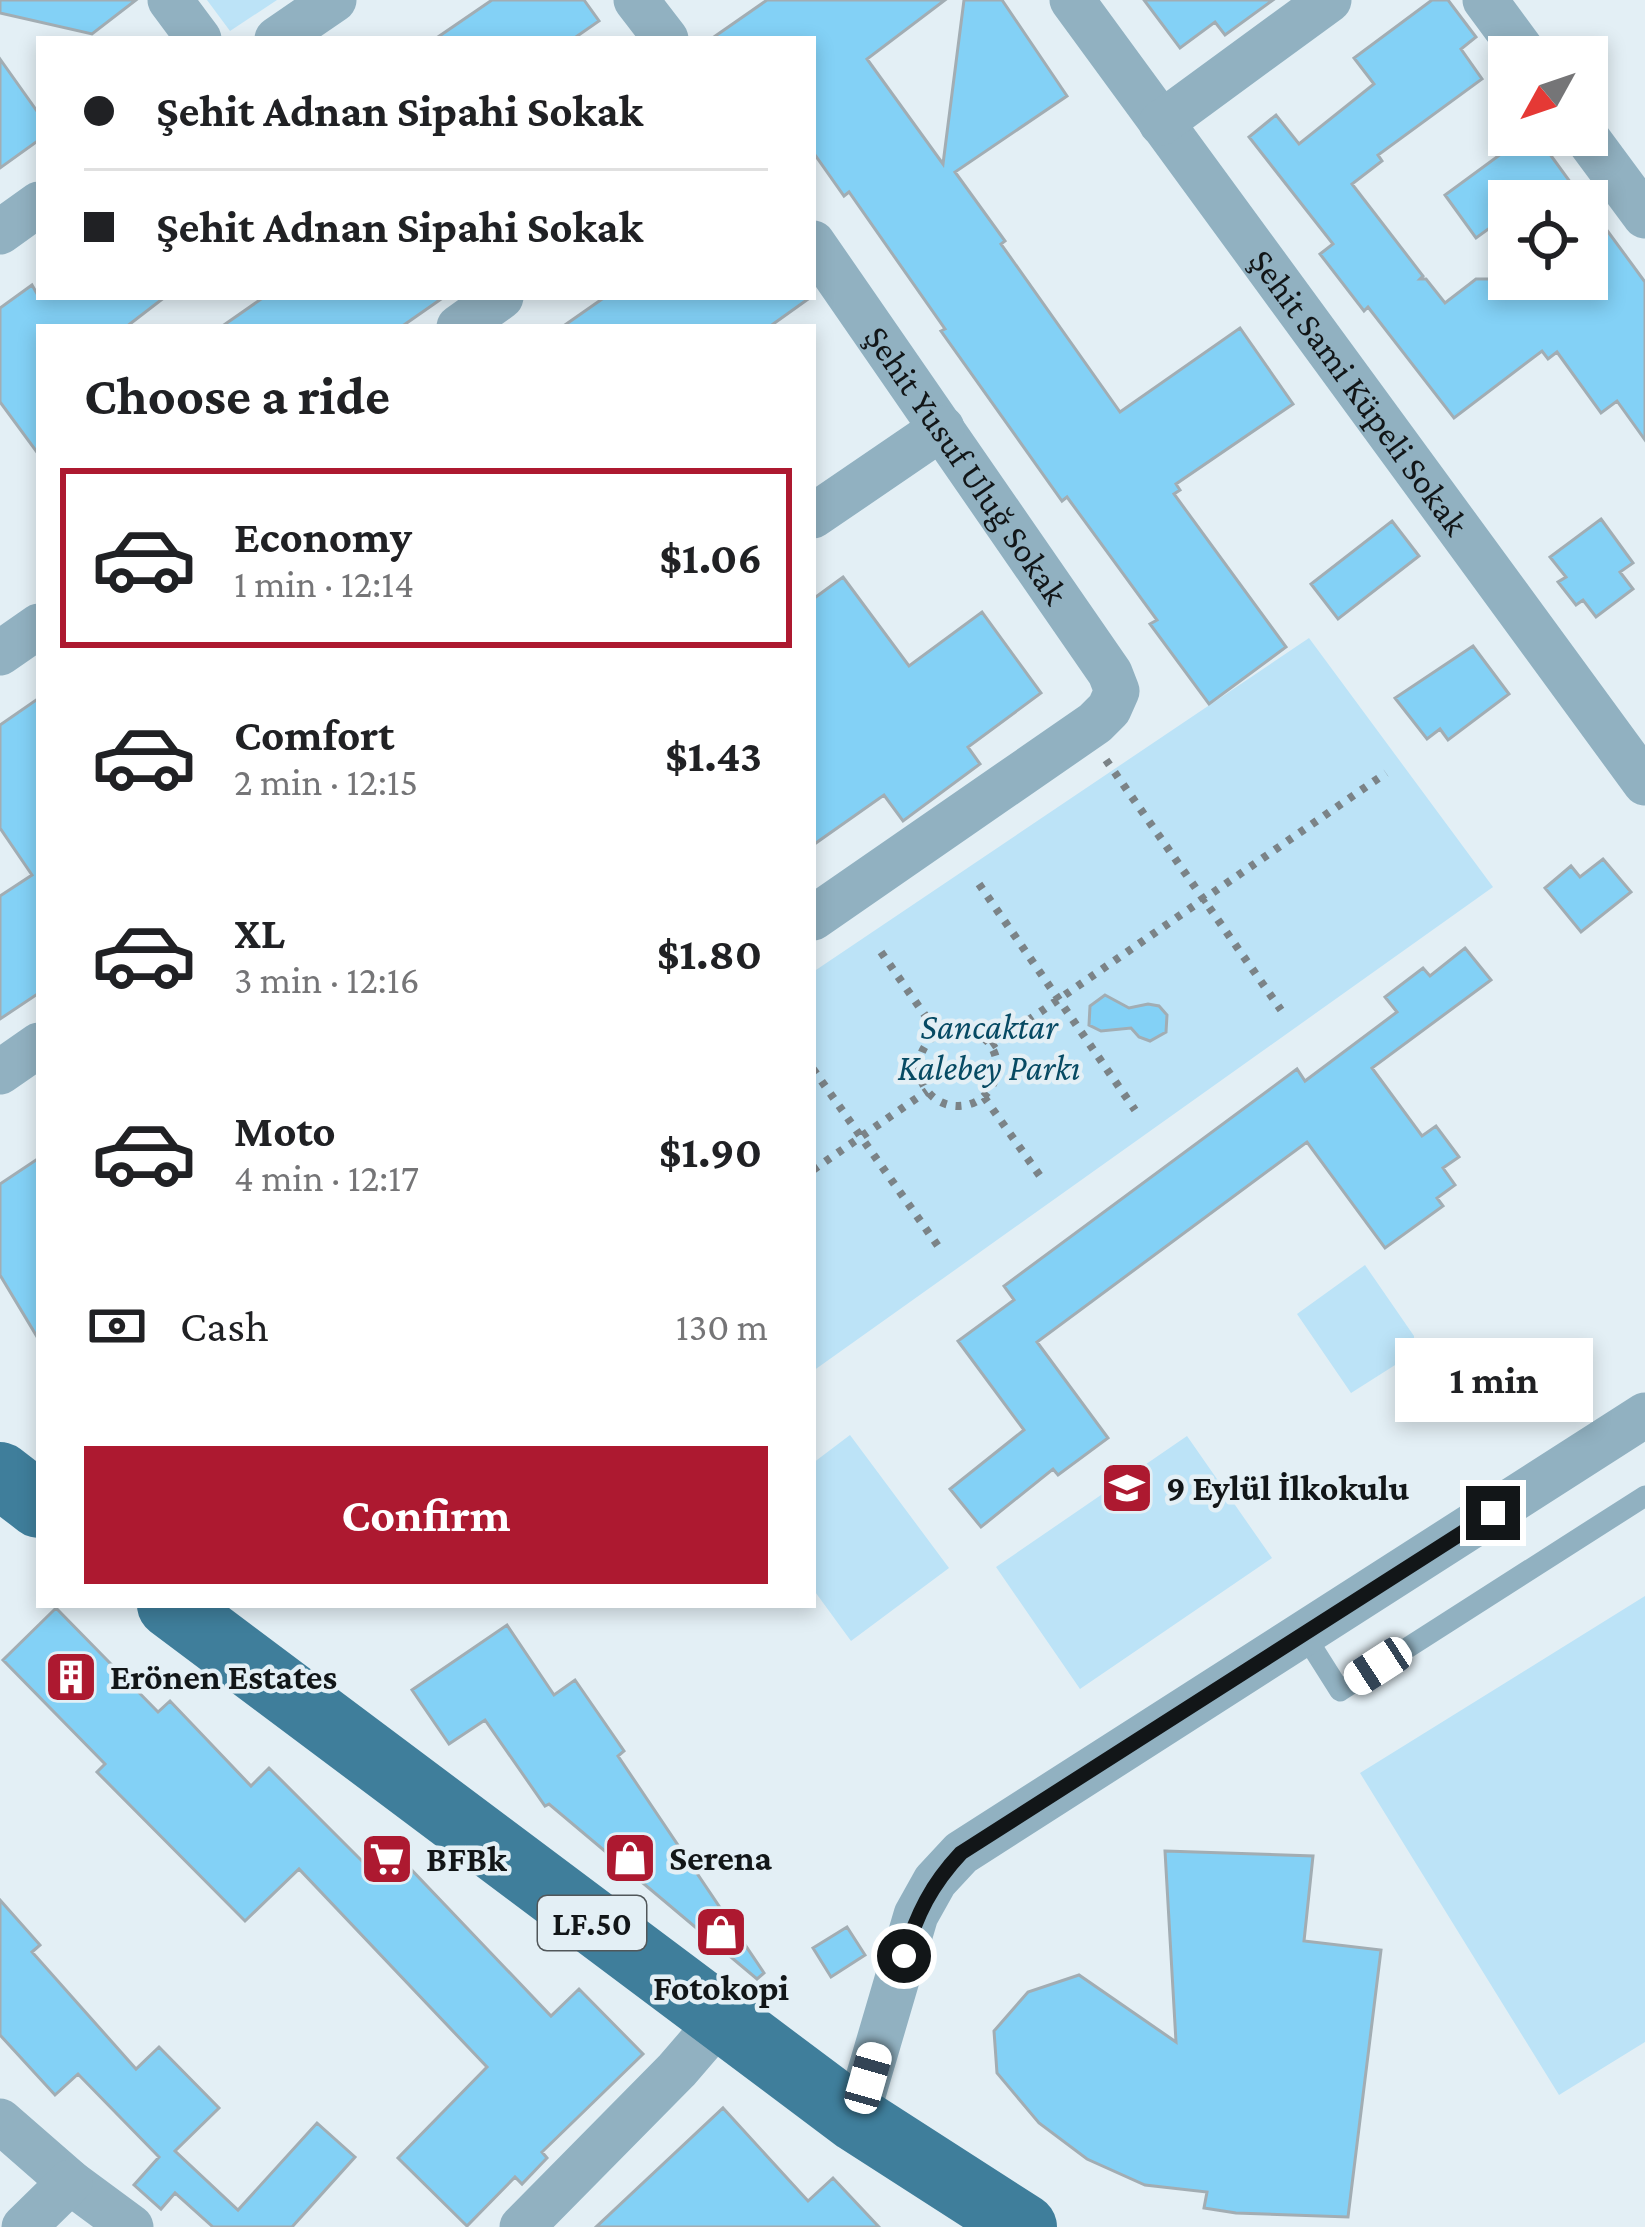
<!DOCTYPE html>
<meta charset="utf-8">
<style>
body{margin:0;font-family:"Crimson Pro",serif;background:#f2f2f2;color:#202124;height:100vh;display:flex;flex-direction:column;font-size:45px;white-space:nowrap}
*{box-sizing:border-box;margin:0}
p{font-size:39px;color:#757577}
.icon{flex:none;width:66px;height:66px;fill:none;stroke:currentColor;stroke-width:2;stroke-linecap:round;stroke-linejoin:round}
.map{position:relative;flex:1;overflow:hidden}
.side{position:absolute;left:36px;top:324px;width:780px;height:1284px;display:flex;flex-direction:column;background:#fff;border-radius:0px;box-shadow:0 6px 18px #0003}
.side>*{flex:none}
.guide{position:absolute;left:36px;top:36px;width:780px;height:264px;border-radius:0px;box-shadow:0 6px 18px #0003;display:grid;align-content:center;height:264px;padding:0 48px;background:#fff}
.needle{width:78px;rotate:230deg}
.controls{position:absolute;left:1488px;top:36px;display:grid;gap:24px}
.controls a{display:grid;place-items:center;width:120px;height:120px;border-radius:0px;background:#fff;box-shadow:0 6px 18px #0003;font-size:60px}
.end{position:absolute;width:54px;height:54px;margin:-27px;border:15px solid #121618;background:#fff;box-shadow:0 0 0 6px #fff}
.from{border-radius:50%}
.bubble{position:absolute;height:84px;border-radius:0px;background:#fff;box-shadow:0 6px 18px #0003;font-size:39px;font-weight:700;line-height:84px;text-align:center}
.car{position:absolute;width:36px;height:72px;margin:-36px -18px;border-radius:15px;box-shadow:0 0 9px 3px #0007;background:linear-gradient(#fff 24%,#345 0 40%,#fff 0 76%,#345 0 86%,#fff 0)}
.guide b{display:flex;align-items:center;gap:42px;height:114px;font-size:45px}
.guide b+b{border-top:3px solid #e0e0e0}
.guide i{width:30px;height:30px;background:#202124}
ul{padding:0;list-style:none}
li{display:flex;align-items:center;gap:36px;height:180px;margin:0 24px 18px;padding:0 24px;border:6px solid transparent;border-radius:0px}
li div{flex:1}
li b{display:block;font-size:45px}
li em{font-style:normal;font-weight:700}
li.current{border-color:#ad1930}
li>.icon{width:108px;height:108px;stroke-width:1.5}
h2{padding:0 48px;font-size:54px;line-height:144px}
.pay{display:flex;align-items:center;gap:30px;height:132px;padding:0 48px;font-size:45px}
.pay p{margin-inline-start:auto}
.action{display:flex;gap:24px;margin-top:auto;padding:24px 48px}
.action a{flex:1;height:138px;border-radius:0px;background:#ad1930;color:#fff;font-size:48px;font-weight:700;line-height:138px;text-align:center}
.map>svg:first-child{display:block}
.green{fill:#bce3f7}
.building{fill:#83d1f6;stroke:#a2adb3;stroke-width:3}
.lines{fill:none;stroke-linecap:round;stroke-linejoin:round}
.path{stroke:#7b8387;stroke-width:8;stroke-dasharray:6 9;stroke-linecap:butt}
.service{stroke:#91b1c1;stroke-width:21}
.minor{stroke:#91b1c1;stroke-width:45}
.primary{stroke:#3f7e9b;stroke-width:66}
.route{stroke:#121618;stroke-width:15}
.labels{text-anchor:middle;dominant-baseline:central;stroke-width:9;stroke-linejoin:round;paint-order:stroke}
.shield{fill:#e3eff5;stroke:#51575a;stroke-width:3}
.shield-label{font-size:33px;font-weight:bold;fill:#121618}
.street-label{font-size:36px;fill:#121618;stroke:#e3eff5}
.park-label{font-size:36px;font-style:italic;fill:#074a63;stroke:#e3eff5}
.poi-label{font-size:36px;font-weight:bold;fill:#121618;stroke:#e3eff5;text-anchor:start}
</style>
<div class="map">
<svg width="1645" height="2227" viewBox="0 0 1645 2227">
<rect width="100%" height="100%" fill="#e3eff5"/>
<path class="green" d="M 207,0 L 277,0 L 230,31 Z
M 1309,638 L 1493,887 L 813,1371 L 813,972 Z
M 1365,1265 L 1414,1336 L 1414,1353 L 1351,1393 L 1297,1314 Z
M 850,1435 L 949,1568 L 851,1641 L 813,1589 L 813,1463 Z
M 1187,1436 L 1272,1558 L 1080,1689 L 996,1567 Z
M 1645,1596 L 1645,2042 L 1559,2095 L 1360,1773 Z"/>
<path class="building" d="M 0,0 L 136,0 L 92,34 L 0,13 Z
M 492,0 L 584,0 L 599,21 L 573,39 L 435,39 Z
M 767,0 L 945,0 L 867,59 L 943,164 L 964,0 L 1002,0 L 1067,96 L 955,172 L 1005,241 L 1001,244 L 1120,412 L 1240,328 L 1293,404 L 1176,484 L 1180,490 L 1174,494 L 1286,647 L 1209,704 L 1150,624 L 1157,620 L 1067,497 L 1062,501 L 941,331 L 945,329 L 849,192 L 844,196 L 813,152 L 813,39 L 711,39 Z
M 1144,0 L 1273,0 L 1225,35 L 1215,22 L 1180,48 Z
M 1432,0 L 1448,0 L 1476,37 L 1461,49 L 1482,79 L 1378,155 L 1382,161 L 1352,184 L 1423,276 L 1420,279 L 1426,279 L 1445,303 L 1476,279 L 1587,279 L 1587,203 L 1645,282 L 1645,440 L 1617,401 L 1601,413 L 1557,352 L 1548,359 L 1542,351 L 1454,418 L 1368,307 L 1364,311 L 1320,254 L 1333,244 L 1249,137 L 1276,115 L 1299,144 L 1374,84 L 1354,58 Z
M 0,59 L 39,114 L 39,140 L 0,168 Z
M 1527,135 L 1536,135 L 1584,201 L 1509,201 L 1509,214 L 1476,238 L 1445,195 Z
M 32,285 L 39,297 L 165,297 L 126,327 L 39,327 L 39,455 L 0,402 L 0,308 Z
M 264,297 L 444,297 L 401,327 L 221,327 Z
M 605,297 L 811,297 L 769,327 L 562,327 Z
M 1601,519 L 1633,563 L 1620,572 L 1633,589 L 1596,617 L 1583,600 L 1576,605 L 1558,582 L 1566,577 L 1550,557 Z
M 1392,521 L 1419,556 L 1338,619 L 1311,584 Z
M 843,577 L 909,666 L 982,612 L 1041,693 L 968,747 L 980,764 L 903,821 L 884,795 L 813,845 L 813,599 Z
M 1473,646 L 1509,694 L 1448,740 L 1440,729 L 1427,739 L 1395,698 Z
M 39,698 L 39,993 L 0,1019 L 0,896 L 32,875 L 0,828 L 0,725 Z
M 1603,859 L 1631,892 L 1581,932 L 1545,888 L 1571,866 L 1580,877 Z
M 1465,948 L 1491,980 L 1372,1068 L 1422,1136 L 1436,1126 L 1459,1157 L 1443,1168 L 1455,1185 L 1437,1198 L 1443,1206 L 1385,1248 L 1307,1142 L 1037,1342 L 1108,1438 L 1058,1475 L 1053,1469 L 981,1527 L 950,1489 L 1024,1430 L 958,1341 L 1014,1300 L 1004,1286 L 1297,1069 L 1305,1081 L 1397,1012 L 1385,997 L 1423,968 L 1430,976 Z
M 1105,995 L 1129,1008 L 1148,1004 L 1159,1006 L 1167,1015 L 1166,1032 L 1150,1041 L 1139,1037 L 1131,1028 L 1101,1031 L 1089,1025 L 1090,1006 Z
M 39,1158 L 39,1340 L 0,1275 L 0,1184 Z
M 56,1608 L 158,1712 L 170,1701 L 251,1786 L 269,1768 L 362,1861 L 383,1840 L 551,2016 L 579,1989 L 643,2054 L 542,2152 L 547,2158 L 522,2184 L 515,2177 L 467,2226 L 398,2158 L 487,2067 L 299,1869 L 245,1921 L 97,1772 L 105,1764 L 3,1660 Z
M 507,1625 L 554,1695 L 575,1680 L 624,1751 L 618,1756 L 764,1973 L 757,1979 L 549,1804 L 545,1806 L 485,1720 L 449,1744 L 412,1690 Z
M 1165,1851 L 1313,1856 L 1304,1941 L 1381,1950 L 1348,2217 L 1236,2213 L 1204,2208 L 1207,2192 L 1145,2185 L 1087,2159 L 1039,2123 L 997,2073 L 994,2031 L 1028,1992 L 1079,1975 L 1176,2042 Z
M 0,1900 L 40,1945 L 32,1952 L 136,2069 L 159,2047 L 219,2108 L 175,2151 L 238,2210 L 317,2123 L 355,2157 L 292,2227 L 213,2227 L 175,2193 L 161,2209 L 134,2185 L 159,2157 L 78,2074 L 55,2095 L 0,2035 Z
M 847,1927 L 865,1955 L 831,1977 L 813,1948 Z
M 723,2108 L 808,2201 L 833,2178 L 879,2227 L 596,2227 Z"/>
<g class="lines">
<path class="path" d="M 1106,760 L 1281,1010
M 979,884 L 1135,1110
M 881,952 L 938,1034
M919 1067a39 39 0 1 1 78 0a39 39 0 1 1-78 0Z
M 991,1046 L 1386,773
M 813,1069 L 938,1246
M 984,1097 L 1040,1176
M 813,1170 L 927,1091"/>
<path class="service" d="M 1304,1634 L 1340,1691 L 1645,1496"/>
<g class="minor">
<path d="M 170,0 L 199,39"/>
<path d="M 636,0 L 666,39"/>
<path id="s1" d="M 1072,0 L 1645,783"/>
<path d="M 1485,0 L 1527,57"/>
<path d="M 277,39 L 334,0"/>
<path d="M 1161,123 L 1329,0"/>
<path d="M 1585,135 L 1645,216"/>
<path d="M 0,232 L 39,204"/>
<path id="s2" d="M 813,243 L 1110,673 L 1117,691 L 1109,709 L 1095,723 L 813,918"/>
<path d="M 459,327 L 501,297"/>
<path d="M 813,516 L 942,428"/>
<path d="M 0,653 L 39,626"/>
<path d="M 0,1072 L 39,1045"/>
<path d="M 856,2119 L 916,1915 L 935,1881 L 961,1853 L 1645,1415"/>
<path d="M 0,2121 L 70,2182 L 131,2227"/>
<path d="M 24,2227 L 70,2182"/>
<path d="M 522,2227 L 677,2070 L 720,2020"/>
</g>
<path class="primary" d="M 0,1475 L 39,1505
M 170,1605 L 856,2119 L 1024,2227"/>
</g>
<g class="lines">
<path class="route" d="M 904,1956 C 917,1914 931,1885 961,1853 L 1493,1513"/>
</g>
<defs>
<g id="school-square" transform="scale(2.7)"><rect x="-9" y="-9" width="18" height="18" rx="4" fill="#ad1930" stroke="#e3eff5"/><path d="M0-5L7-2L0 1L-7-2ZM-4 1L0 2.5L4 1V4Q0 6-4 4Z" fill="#fff"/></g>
<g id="building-square" transform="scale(2.7)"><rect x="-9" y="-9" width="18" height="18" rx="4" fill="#ad1930" stroke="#e3eff5"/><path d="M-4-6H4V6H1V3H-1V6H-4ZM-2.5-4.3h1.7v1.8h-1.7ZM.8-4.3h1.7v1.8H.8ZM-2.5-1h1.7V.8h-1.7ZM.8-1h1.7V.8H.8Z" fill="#fff"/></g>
<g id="shop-square" transform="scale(2.7)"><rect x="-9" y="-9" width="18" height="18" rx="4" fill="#ad1930" stroke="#e3eff5"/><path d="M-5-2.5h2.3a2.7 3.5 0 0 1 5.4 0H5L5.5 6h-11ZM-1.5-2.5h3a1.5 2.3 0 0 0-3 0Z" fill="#fff"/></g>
<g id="supermarket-square" transform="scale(2.7)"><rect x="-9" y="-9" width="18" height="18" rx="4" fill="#ad1930" stroke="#e3eff5"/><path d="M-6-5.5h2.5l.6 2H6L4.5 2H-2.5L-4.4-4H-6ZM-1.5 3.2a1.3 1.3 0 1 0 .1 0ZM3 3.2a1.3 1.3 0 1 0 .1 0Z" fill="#fff"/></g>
</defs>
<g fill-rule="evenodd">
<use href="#school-square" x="1127" y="1488"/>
<use href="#building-square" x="71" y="1677"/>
<use href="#shop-square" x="630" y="1858"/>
<use href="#supermarket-square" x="387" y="1859"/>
<use href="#shop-square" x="721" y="1932"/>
</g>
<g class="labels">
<rect class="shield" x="538" y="1896" width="108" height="54" rx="9"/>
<g class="shield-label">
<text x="592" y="1923">LF.50</text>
</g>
<g class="street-label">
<text stroke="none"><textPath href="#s1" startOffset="486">Şehit Sami Küpeli Sokak</textPath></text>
<text stroke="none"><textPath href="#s2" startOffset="270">Şehit Yusuf Uluğ Sokak</textPath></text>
</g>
<g class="park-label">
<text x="989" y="1027">Sancaktar<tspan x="989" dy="41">Kalebey Parkı</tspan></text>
</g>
<g class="poi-label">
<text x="1166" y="1488">9 Eylül İlkokulu</text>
<text x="110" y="1677">Erönen Estates</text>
<text x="669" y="1858">Serena</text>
<text x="426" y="1859">BFBk</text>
<text x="721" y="1988" text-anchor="middle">Fotokopi</text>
</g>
</g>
</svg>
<div class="controls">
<a><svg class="needle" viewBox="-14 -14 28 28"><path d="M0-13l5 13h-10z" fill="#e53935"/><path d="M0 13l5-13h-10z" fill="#757577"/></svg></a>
<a><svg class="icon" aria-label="locate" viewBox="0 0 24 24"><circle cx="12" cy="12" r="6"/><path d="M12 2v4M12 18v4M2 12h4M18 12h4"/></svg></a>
</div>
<i class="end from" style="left:904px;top:1956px"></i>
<i class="end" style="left:1493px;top:1513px"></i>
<div class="bubble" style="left:1395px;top:1338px;width:198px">1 min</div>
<i class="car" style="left:1378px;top:1666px;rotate:237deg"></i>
<i class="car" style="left:868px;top:2078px;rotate:16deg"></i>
<div class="guide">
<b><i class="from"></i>Şehit Adnan Sipahi Sokak</b>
<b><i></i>Şehit Adnan Sipahi Sokak</b>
</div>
<section class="side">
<h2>Choose a ride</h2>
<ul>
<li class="current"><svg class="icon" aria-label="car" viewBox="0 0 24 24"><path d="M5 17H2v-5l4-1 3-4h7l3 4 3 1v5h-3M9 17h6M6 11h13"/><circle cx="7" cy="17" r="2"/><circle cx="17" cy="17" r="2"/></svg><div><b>Economy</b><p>1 min · 12:14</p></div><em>$1.06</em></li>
<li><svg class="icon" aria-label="car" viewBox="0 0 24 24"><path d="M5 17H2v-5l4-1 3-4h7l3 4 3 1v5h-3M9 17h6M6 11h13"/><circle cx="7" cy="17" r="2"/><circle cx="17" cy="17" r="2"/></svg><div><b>Comfort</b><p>2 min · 12:15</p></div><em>$1.43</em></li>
<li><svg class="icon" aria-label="car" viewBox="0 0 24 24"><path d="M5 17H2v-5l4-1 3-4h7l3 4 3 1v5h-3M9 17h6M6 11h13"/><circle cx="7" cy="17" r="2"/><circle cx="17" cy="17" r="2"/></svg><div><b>XL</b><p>3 min · 12:16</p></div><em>$1.80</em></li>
<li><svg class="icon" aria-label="car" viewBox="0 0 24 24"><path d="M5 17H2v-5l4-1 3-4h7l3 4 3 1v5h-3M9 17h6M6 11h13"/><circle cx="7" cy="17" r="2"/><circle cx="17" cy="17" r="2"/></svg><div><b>Moto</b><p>4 min · 12:17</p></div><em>$1.90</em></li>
</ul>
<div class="pay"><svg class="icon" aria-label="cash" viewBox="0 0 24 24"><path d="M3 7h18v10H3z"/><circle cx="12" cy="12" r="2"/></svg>Cash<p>130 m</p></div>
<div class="action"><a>Confirm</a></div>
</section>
</div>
